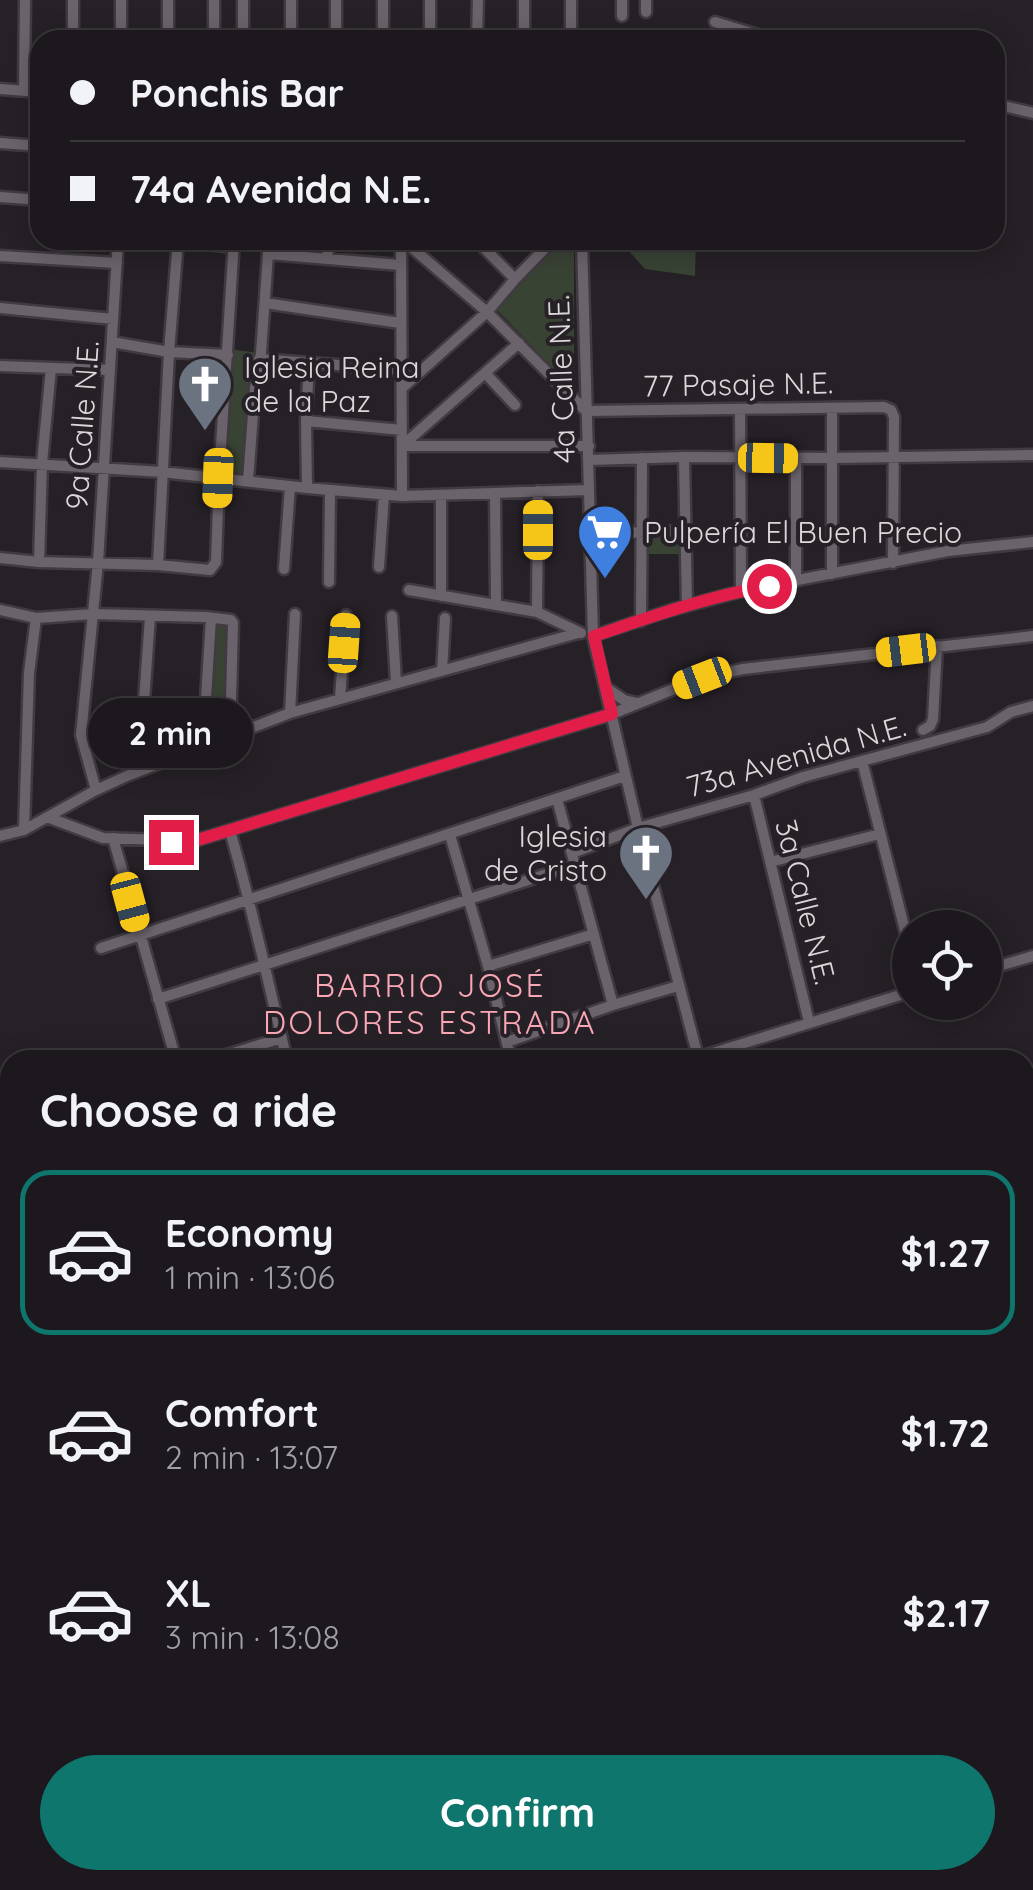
<!DOCTYPE html>
<meta charset="utf-8">
<style>
body{margin:0;font-family:Quicksand,sans-serif;background:#29252a;color:#f1f3f6;height:100vh;display:flex;flex-direction:column;font-size:38px;white-space:nowrap}
*{box-sizing:border-box;margin:0}
p{font-size:32px;color:#a0a0a4}
.icon{flex:none;width:55px;height:55px;fill:none;stroke:currentColor;stroke-width:2;stroke-linecap:round;stroke-linejoin:round}
.map{position:relative;flex:1;overflow:hidden}
.drawer{position:absolute;left:0px;top:1050px;width:1035px;height:840px;display:flex;flex-direction:column;background:#1c181d;border-radius:30px 30px 0 0;box-shadow:0 5px 25px #0003,0 0 0 2px #3a373b}
.drawer>*{flex:none}
.hud{position:absolute;left:30px;top:30px;width:975px;height:220px;border-radius:30px;box-shadow:0 5px 25px #0003,0 0 0 2px #3a373b;display:grid;align-content:center;height:220px;padding:0 40px;background:#1c181d}
.fabs{position:absolute;left:892px;top:910px;display:grid;gap:20px}
.fabs a{display:grid;place-items:center;width:110px;height:110px;border-radius:50%;background:#1c181d;box-shadow:0 5px 25px #0003,0 0 0 2px #3a373b;font-size:50px}
.end{position:absolute;width:45px;height:45px;margin:-22px;border:12px solid #e11d48;background:#fff;box-shadow:0 0 0 5px #fff}
.from{border-radius:50%}
.bubble{position:absolute;height:70px;border-radius:35px;background:#1c181d;box-shadow:0 5px 25px #0003,0 0 0 2px #3a373b;font-size:32px;font-weight:700;line-height:70px;text-align:center}
.car{position:absolute;width:30px;height:60px;margin:-30px -15px;border-radius:12px;box-shadow:0 0 8px 2px #0007;background:linear-gradient(#f5c518 24%,#345 0 40%,#f5c518 0 76%,#345 0 86%,#f5c518 0)}
.hud b{display:flex;align-items:center;gap:35px;height:95px;font-size:38px}
.hud b+b{border-top:2px solid #3a373b}
.hud i{width:25px;height:25px;background:#f1f3f6}
ul{padding:0;list-style:none}
li{display:flex;align-items:center;gap:30px;height:165px;margin:0 20px 15px;padding:0 20px;border:5px solid transparent;border-radius:30px}
li div{flex:1}
li b{display:block;font-size:38px}
li em{font-style:normal;font-weight:700}
li.active{border-color:#0f766e}
li>.icon{width:90px;height:90px;stroke-width:1.5}
h2{padding:0 40px;font-size:45px;line-height:120px}
.primary-button{display:flex;gap:20px;margin-top:auto;padding:20px 40px}
.primary-button a{flex:1;height:115px;border-radius:60px;background:#0f766e;color:#fff;font-size:40px;font-weight:700;line-height:115px;text-align:center}
.map>svg:first-child{display:block}
.green{fill:#394334}
.lines{fill:none;stroke-linecap:round;stroke-linejoin:round}
.stream{stroke:#2d4258;stroke-width:2.5}
.street-casing{stroke:#403a41;stroke-width:15}
.secondary-casing{stroke:#403a41;stroke-width:19}
.street{stroke:#6a636b;stroke-width:10}
.secondary{stroke:#6a636b;stroke-width:14}
.route{stroke:#e11d48;stroke-width:12}
.labels{text-anchor:middle;dominant-baseline:central;stroke-width:8;stroke-linejoin:round;paint-order:stroke}
.poi-label{font-size:30px;fill:#dbd7db;stroke:#262027;text-anchor:start}
.street-label{font-size:30px;fill:#dbd7db;stroke:#262027}
.neighbourhood-label{font-size:32px;letter-spacing:2.5px;fill:#faa7b5;stroke:#262027}
</style>
<div class="map">
<svg width="1033" height="1890" viewBox="0 0 1033 1890">
<rect width="100%" height="100%" fill="#262027"/>
<path class="green" d="M 562,240 L 574,240 L 574,390 L 494,307 Z
M 625,240 L 696,240 L 695,276 L 645,269 L 628,250 Z
M 228,349 L 261,353 L 248,480 L 221,478 Z
M 645,533 L 683,533 L 683,554 L 645,554 Z
M 209,618 L 237,619 L 232,722 L 200,737 Z"/>
<g class="lines">
<path class="stream" d="M 1025,1540 L 1033,1547"/>
<g class="street-casing">
<path id="street" d="M 336,0 L 336,40
M 430,0 L 430,40
M 524,0 L 524,40
M 622,0 L 622,16
M 646,12 L 646,0
M 715,22 L 774,40
M 73,40 L 73,0
M 121,40 L 121,0
M 168,40 L 168,0
M 214,40 L 214,0
M 243,40 L 243,0
M 291,40 L 291,0
M 383,40 L 383,0
M 477,40 L 478,0
M 571,40 L 571,0
M 0,89 L 40,92
M 24,90 L 25,0
M 995,104 L 1033,113
M 0,143 L 40,146
M 0,197 L 40,200
M 166,240 L 234,247
M 401,240 L 402,496
M 403,240 L 487,312 L 586,411 L 884,407 L 891,410 L 894,417 L 893,563
M 476,240 L 515,279
M 582,240 L 593,636 L 638,828 L 698,1057
M 269,254 L 400,265
M 0,256 L 117,263
M 327,258 L 329,240
M 265,303 L 400,323
M 0,308 L 113,319
M 112,342 L 169,352 L 228,355
M 259,359 L 402,370
M 0,366 L 110,370
M 485,373 L 515,405
M 402,388 L 487,312 L 515,279 L 553,240
M 740,409 L 741,591
M 306,421 L 402,430
M 403,445 L 519,343
M 403,446 L 589,446
M 684,457 L 687,606
M 589,460 L 684,457 L 834,458 L 1033,455
M 0,462 L 162,472 L 307,488 L 402,496 L 588,490
M 248,480 L 255,388 L 261,353 L 269,240
M 307,488 L 306,421 L 309,363
M 495,493 L 496,604
M 589,533 L 687,531
M 0,558 L 39,562 L 158,565 L 210,570 L 216,562 L 219,478 L 234,240
M 39,562 L 42,463 L 51,368
M 158,565 L 169,352 L 178,240
M 379,567 L 384,495
M 284,569 L 290,486
M 832,574 L 832,408
M 796,581 L 796,459
M 329,582 L 330,490
M 409,590 L 537,612 L 581,633
M 441,596 L 441,496
M 0,610 L 36,618 L 93,614 L 206,617 L 231,620 L 233,623 L 230,736
M 537,612 L 538,491
M 392,616 L 396,682
M 641,621 L 642,458
M 593,636 L 671,610 L 741,591 L 948,551 L 1033,542
M 442,671 L 445,618
M 605,687 L 624,700 L 637,703
M 340,698 L 346,615
M 290,713 L 295,614
M 923,730 L 930,726 L 933,719 L 937,646
M 203,746 L 211,618
M 862,761 L 910,950
M 139,771 L 150,617
M 96,790 L 81,735 L 98,562 L 118,240
M 754,795 L 809,1022
M 557,799 L 613,1005
M 47,817 L 103,838 L 194,841 L 612,714 L 701,678 L 743,669 L 1033,636
M 24,830 L 29,673 L 36,618
M 230,831 C 252,906 268,983 287,1060
M 450,835 L 488,966 L 511,1060
M 0,836 L 24,830 L 96,790 L 129,775 L 290,713 L 578,633
M 113,838 L 176,1060
M 572,853 L 638,828 L 754,795 L 803,777 L 987,727 L 1011,712 L 1033,706
M 770,862 L 880,834
M 101,948 L 625,776
M 488,966 L 594,934
M 985,970 L 1033,956
M 158,999 L 575,865
M 507,1042 L 613,1005 L 678,986
M 210,1060 L 282,1038
M 690,1060 L 910,992
M 1025,1424 L 1033,1424
M 0,1500 L 10,1498
M 0,1542 L 10,1541
M 3,1566 L 10,1632
M 0,1647 L 10,1647
M 1025,1647 L 1033,1647
M 0,1696 L 10,1695
M 1025,1762 L 1033,1762
M 0,1791 L 10,1791
M 0,1827 L 10,1875
M 1025,1874 L 1033,1874
M 69,1880 L 70,1890
M 861,1880 L 861,1890
M 177,1890 L 373,1886 L 434,1882 L 524,1886 L 820,1880
M 976,1890 L 976,1880"/>
</g>
<g class="secondary-casing">
<path id="secondary" d="M 1025,1122 L 1033,1120
M 433,1890 L 434,1880"/>
</g>
<use href="#street" class="street"/>
<use href="#secondary" class="secondary"/>
</g>
<g class="lines">
<path class="route" d="M 171,842 L 194,841 L 612,714 L 594,636 C 651,617 709,596 769,586"/>
</g>
<defs>
<g id="church-pin" transform="scale(2.875)"><path d="M0 17L-7.5 6A9.5 9.5 0 1 1 7.5 6Z" fill="#6b7280" stroke="#262027"/><path d="M-1.2-6h2.4v3.5h3.3v2.4h-3.3V6h-2.4V-.1h-3.3v-2.4h3.3Z" fill="#fff"/></g>
<g id="supermarket-pin" transform="scale(2.875)"><path d="M0 17L-7.5 6A9.5 9.5 0 1 1 7.5 6Z" fill="#3f7fe0" stroke="#262027"/><path d="M-6-5.5h2.5l.6 2H6L4.5 2H-2.5L-4.4-4H-6ZM-1.5 3.2a1.3 1.3 0 1 0 .1 0ZM3 3.2a1.3 1.3 0 1 0 .1 0Z" fill="#fff"/></g>
</defs>
<g fill-rule="evenodd">
<use href="#church-pin" x="205" y="384"/>
<use href="#supermarket-pin" x="605" y="532"/>
<use href="#church-pin" x="646" y="853"/>
</g>
<g class="labels">
<g class="poi-label">
<text x="244" y="367">Iglesia Reina<tspan x="244" dy="34">de la Paz</tspan></text>
<text x="644" y="532">Pulpería El Buen Precio</text>
<text x="607" y="836" text-anchor="end">Iglesia<tspan x="607" dy="34">de Cristo</tspan></text>
</g>
<g class="street-label">
<text transform="translate(561 379) rotate(-92)">4a Calle N.E.</text>
<text transform="translate(738 384) rotate(-1)">77 Pasaje N.E.</text>
<text transform="translate(82 425) rotate(-86)">9a Calle N.E.</text>
<text transform="translate(796 756) rotate(-16)">73a Avenida N.E.</text>
<text transform="translate(806 902) rotate(76)">3a Calle N.E.</text>
</g>
<g class="neighbourhood-label">
<text x="430" y="985">BARRIO JOSÉ<tspan x="430" dy="37">DOLORES ESTRADA</tspan></text>
</g>
</g>
</svg>
<div class="fabs">
<a><svg class="icon" aria-label="locate" viewBox="0 0 24 24"><circle cx="12" cy="12" r="6"/><path d="M12 2v4M12 18v4M2 12h4M18 12h4"/></svg></a>
</div>
<i class="end from" style="left:769px;top:586px"></i>
<i class="end" style="left:171px;top:842px"></i>
<div class="bubble" style="left:88px;top:698px;width:165px">2 min</div>
<i class="car" style="left:768px;top:458px;rotate:91deg"></i>
<i class="car" style="left:218px;top:478px;rotate:182deg"></i>
<i class="car" style="left:538px;top:530px;rotate:0deg"></i>
<i class="car" style="left:344px;top:643px;rotate:4deg"></i>
<i class="car" style="left:906px;top:650px;rotate:263deg"></i>
<i class="car" style="left:702px;top:678px;rotate:249deg"></i>
<i class="car" style="left:130px;top:902px;rotate:165deg"></i>
<div class="hud">
<b><i class="from"></i>Ponchis Bar</b>
<b><i></i>74a Avenida N.E.</b>
</div>
<section class="drawer">
<h2>Choose a ride</h2>
<ul>
<li class="active"><svg class="icon" aria-label="car" viewBox="0 0 24 24"><path d="M5 17H2v-5l4-1 3-4h7l3 4 3 1v5h-3M9 17h6M6 11h13"/><circle cx="7" cy="17" r="2"/><circle cx="17" cy="17" r="2"/></svg><div><b>Economy</b><p>1 min · 13:06</p></div><em>$1.27</em></li>
<li><svg class="icon" aria-label="car" viewBox="0 0 24 24"><path d="M5 17H2v-5l4-1 3-4h7l3 4 3 1v5h-3M9 17h6M6 11h13"/><circle cx="7" cy="17" r="2"/><circle cx="17" cy="17" r="2"/></svg><div><b>Comfort</b><p>2 min · 13:07</p></div><em>$1.72</em></li>
<li><svg class="icon" aria-label="car" viewBox="0 0 24 24"><path d="M5 17H2v-5l4-1 3-4h7l3 4 3 1v5h-3M9 17h6M6 11h13"/><circle cx="7" cy="17" r="2"/><circle cx="17" cy="17" r="2"/></svg><div><b>XL</b><p>3 min · 13:08</p></div><em>$2.17</em></li>
</ul>
<div class="primary-button"><a>Confirm</a></div>
</section>
</div>
